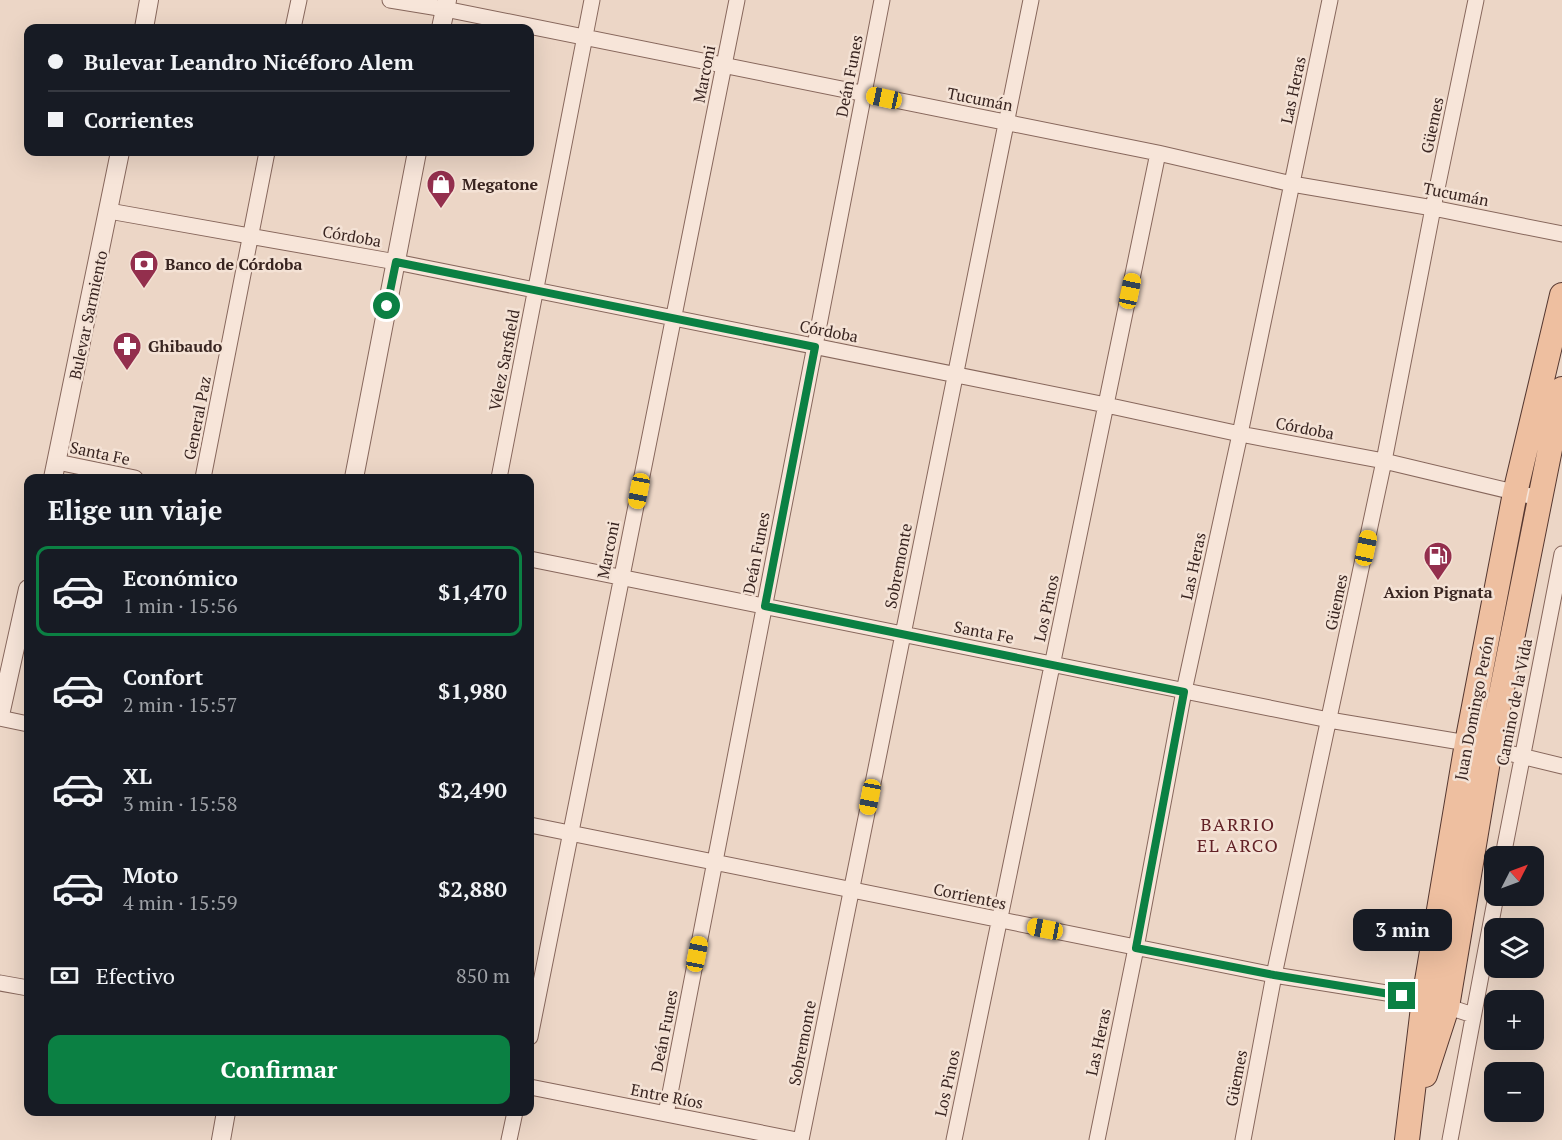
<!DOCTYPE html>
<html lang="es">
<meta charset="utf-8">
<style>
body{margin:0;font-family:"PT Serif",serif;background:#242831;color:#f1f3f6;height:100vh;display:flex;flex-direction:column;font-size:22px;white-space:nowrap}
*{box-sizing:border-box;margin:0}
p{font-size:20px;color:#9ea1a6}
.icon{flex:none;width:33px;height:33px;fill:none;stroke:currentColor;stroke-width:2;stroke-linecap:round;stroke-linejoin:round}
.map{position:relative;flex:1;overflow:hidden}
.sheet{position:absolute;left:24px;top:474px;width:510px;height:642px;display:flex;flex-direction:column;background:#171b24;border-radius:12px;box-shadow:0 6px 24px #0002}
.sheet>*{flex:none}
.top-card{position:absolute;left:24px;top:24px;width:510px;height:132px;border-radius:12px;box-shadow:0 6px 24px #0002;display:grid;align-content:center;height:132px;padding:0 24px;background:#171b24}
.needle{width:39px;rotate:48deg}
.controls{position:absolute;left:1484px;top:846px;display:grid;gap:12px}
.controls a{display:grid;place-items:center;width:60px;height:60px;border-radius:12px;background:#171b24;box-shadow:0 6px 24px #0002;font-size:30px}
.end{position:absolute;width:27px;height:27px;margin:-14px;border:8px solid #0b8043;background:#fff;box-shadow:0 0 0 3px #fff}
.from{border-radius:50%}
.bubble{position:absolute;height:42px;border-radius:12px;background:#171b24;box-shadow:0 6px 24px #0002;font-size:20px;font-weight:700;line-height:42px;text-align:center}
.car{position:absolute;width:18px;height:36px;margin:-18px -9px;border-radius:8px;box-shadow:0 0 4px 2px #0007;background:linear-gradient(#f5c518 24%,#345 0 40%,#f5c518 0 76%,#345 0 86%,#f5c518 0)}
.top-card b{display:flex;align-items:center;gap:21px;height:57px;font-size:22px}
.top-card b+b{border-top:2px solid #363941}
.top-card i{width:15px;height:15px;background:#f1f3f6}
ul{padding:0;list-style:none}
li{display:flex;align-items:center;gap:18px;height:90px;margin:0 12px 9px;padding:0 12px;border:3px solid transparent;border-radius:12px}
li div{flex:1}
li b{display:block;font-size:22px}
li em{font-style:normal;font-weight:700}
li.selected{border-color:#0b8043}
li>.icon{width:54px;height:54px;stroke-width:1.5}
h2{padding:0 24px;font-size:27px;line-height:72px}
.pay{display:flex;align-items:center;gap:15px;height:66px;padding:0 24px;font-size:22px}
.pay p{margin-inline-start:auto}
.button{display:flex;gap:12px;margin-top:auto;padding:12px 24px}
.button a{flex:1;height:69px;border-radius:12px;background:#0b8043;color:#fff;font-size:24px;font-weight:700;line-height:69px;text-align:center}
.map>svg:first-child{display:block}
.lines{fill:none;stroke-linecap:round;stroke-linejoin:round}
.minor-casing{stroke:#87675c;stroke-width:17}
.tertiary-casing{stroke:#87675c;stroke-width:20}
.primary-casing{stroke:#553730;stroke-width:26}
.minor{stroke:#f7e5d9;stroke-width:15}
.tertiary{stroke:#f7e5d9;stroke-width:18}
.primary{stroke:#eebfa0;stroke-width:24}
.route{stroke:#0b8043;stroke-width:8}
.labels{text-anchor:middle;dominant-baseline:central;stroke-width:5;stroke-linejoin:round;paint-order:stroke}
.street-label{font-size:16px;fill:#382420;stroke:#f4e2d5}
.poi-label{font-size:16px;font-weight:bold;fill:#382420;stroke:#f4e2d5;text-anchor:start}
.neighbourhood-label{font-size:18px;letter-spacing:1.5px;fill:#622126;stroke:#f4e2d5}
</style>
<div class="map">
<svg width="1562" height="1140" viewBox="0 0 1562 1140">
<rect width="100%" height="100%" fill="#ecd6c6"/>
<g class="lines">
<g class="minor-casing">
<path id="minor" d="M 390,0 L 445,9 L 1158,153 L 1292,184 L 1433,208 L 1562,234
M 293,28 L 299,0
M 109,211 L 396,262 L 1106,405 L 1240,434 L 1384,461 L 1539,498
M 57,462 L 135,478
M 203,478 L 267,152
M 499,478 L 592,0
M 530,559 L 1329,720 L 1467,743 L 1562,766
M 0,718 L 28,724
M 530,825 L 1274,975 L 1424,999 L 1473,1015
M 1503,856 L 1562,554
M 0,983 L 28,988
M 530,1037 L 737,0
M 530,1087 L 797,1140
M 666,1114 L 882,0
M 509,1140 L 515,1112
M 801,1140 L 1031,0
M 954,1140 L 1158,153
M 1097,1140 L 1136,948 L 1184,691 L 1240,434 L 1330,0
M 1243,1140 L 1274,975 L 1384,461 L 1433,208 L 1476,0
M 1450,1140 L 1496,896"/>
</g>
<g class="tertiary-casing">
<path id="tertiary" d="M 144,28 L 149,0
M 441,28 L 447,0
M 53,478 L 120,152
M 354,478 L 417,152
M 0,715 L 28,589
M 221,1140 L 226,1112"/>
</g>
<g class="primary-casing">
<path id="primary" d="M 1425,1075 L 1447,1007 L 1490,749 L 1562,389
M 1407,1140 L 1424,999 L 1467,743 L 1515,493 L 1562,295"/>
</g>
<use href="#minor" class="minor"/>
<use href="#tertiary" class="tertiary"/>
<use href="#primary" class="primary"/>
</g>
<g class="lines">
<path class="route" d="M 387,306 L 396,262 L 815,347 L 765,606 L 1184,692 L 1136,948 L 1274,975 L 1402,996"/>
</g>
<defs>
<g id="shop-pin" transform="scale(1.5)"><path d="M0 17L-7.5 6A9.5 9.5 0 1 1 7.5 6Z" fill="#932f4d" stroke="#f4e2d5"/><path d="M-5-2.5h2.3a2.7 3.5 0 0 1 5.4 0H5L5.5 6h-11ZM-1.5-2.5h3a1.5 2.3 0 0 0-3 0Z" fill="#fff"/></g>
<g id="bank-pin" transform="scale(1.5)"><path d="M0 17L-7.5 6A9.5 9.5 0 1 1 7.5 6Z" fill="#932f4d" stroke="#f4e2d5"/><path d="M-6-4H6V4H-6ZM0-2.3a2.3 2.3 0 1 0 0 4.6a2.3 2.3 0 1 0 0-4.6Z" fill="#fff"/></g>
<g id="pharmacy-pin" transform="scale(1.5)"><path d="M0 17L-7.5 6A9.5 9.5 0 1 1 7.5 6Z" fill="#932f4d" stroke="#f4e2d5"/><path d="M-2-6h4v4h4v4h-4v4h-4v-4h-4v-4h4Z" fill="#fff"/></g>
<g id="fuel-pin" transform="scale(1.5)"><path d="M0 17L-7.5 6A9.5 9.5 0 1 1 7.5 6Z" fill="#932f4d" stroke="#f4e2d5"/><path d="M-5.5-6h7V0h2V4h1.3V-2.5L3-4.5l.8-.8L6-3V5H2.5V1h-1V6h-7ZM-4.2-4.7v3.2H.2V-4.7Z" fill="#fff"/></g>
</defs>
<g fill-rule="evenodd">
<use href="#shop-pin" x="441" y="184"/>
<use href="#bank-pin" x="144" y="264"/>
<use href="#pharmacy-pin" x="127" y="346"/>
<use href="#fuel-pin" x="1438" y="556"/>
</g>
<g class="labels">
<g class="street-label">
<text transform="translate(704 74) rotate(-79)">Marconi</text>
<text transform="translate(849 76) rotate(-79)">Deán Funes</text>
<text transform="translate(1293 90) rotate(-78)">Las Heras</text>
<text transform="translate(980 99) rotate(11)">Tucumán</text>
<text transform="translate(1432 125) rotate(-78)">Güemes</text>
<text transform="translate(1456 194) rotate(11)">Tucumán</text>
<text transform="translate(352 236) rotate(10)">Córdoba</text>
<text transform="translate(88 315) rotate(-78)">Bulevar Sarmiento</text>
<text transform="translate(829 331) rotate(11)">Córdoba</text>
<text transform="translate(504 360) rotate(-79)">Vélez Sarsfield</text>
<text transform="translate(197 418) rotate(-79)">General Paz</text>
<text transform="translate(1305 428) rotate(11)">Córdoba</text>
<text transform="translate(100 453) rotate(12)">Santa Fe</text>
<text transform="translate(608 550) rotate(-79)">Marconi</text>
<text transform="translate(756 553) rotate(-79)">Deán Funes</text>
<text transform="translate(898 566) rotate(-79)">Sobremonte</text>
<text transform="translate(1193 566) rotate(-78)">Las Heras</text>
<text transform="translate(1336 602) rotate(-78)">Güemes</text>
<text transform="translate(1046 608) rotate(-78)">Los Pinos</text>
<text transform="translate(984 632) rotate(11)">Santa Fe</text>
<text transform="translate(1514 702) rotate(-79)">Camino de la Vida</text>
<text transform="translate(1474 708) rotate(-79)">Juan Domingo Perón</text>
<text transform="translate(970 896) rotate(12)">Corrientes</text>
<text transform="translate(664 1031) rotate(-79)">Deán Funes</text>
<text transform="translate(1098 1042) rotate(-78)">Las Heras</text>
<text transform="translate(802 1043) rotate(-79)">Sobremonte</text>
<text transform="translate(1236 1078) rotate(-79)">Güemes</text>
<text transform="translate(947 1083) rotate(-78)">Los Pinos</text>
<text transform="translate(667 1096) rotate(11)">Entre Ríos</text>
</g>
<g class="poi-label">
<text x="462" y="184">Megatone</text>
<text x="165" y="264">Banco de Córdoba</text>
<text x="148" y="346">Ghibaudo</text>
<text x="1438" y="592" text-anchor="middle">Axion Pignata</text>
</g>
<g class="neighbourhood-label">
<text x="1238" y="824">BARRIO<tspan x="1238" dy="21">EL ARCO</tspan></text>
</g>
</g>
</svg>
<div class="controls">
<a><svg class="needle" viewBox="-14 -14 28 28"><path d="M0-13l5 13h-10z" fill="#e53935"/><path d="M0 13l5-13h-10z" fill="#9ea1a6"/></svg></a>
<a><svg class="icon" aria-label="layers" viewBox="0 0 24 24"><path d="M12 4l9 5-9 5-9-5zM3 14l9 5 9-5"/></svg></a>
<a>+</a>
<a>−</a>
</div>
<i class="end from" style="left:387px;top:306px"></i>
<i class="end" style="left:1402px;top:996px"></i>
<div class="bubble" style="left:1353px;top:909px;width:99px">3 min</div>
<i class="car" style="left:884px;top:98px;rotate:282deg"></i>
<i class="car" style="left:1130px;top:291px;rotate:12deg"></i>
<i class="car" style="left:639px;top:491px;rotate:191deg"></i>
<i class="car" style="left:1366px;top:548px;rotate:12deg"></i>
<i class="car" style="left:870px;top:797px;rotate:191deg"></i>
<i class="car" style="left:1045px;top:929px;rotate:281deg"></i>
<i class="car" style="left:697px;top:954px;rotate:11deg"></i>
<div class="top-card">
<b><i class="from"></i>Bulevar Leandro Nicéforo Alem</b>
<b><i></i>Corrientes</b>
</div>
<section class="sheet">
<h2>Elige un viaje</h2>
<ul>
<li class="selected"><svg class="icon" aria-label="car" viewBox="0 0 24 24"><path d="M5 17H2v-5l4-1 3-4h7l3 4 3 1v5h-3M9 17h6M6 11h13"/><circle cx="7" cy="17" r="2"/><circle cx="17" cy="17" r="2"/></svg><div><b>Económico</b><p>1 min · 15:56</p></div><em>$1,470</em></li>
<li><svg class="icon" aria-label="car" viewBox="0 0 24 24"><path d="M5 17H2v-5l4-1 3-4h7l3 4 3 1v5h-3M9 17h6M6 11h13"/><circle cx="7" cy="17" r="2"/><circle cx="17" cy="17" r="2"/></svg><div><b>Confort</b><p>2 min · 15:57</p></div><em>$1,980</em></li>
<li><svg class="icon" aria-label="car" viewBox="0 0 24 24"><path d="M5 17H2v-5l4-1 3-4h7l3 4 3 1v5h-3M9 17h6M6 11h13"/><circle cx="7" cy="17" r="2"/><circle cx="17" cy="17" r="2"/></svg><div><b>XL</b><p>3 min · 15:58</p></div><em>$2,490</em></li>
<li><svg class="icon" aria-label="car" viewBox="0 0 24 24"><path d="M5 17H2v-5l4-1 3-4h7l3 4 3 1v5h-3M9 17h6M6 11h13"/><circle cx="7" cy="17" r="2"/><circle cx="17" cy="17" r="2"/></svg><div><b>Moto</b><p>4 min · 15:59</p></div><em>$2,880</em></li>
</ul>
<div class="pay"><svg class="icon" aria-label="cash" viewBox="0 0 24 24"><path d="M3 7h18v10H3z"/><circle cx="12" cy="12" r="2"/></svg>Efectivo<p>850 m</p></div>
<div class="button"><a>Confirmar</a></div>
</section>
</div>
